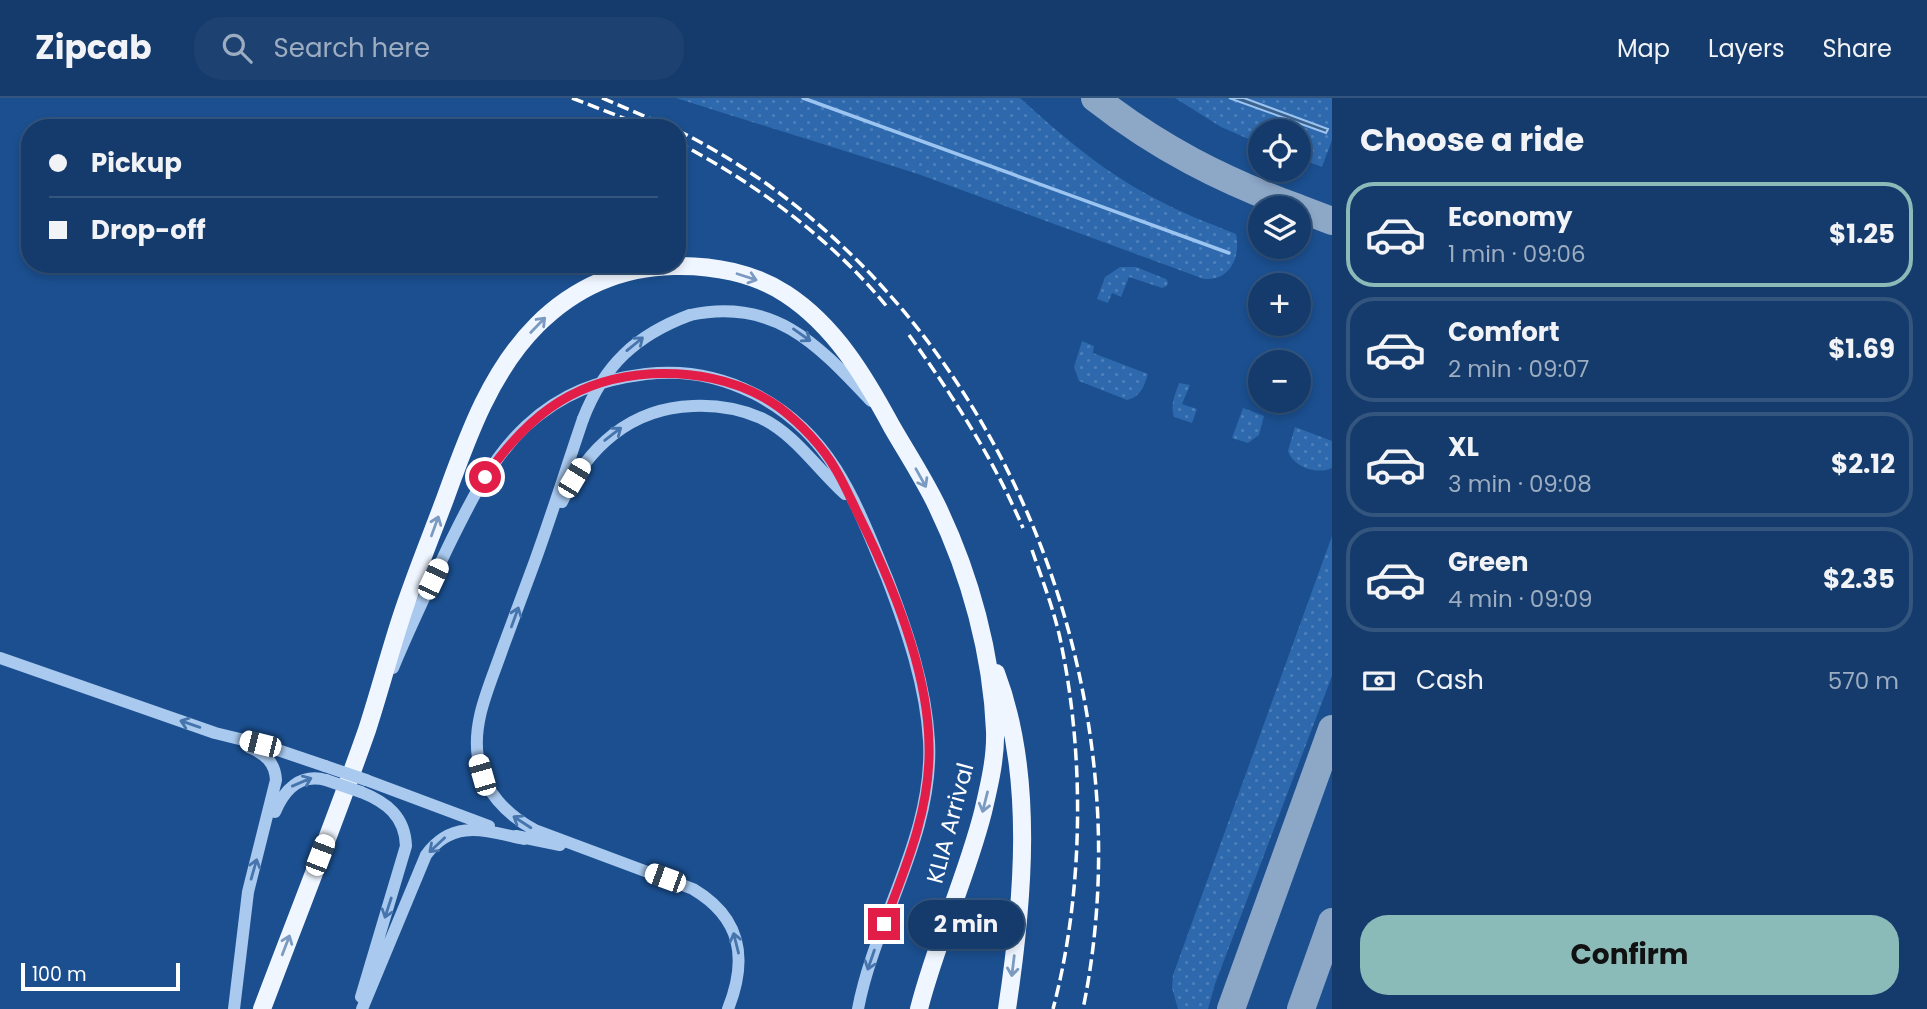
<!DOCTYPE html>
<meta charset="utf-8">
<style>
body{margin:0;font-family:Poppins,sans-serif;background:#1d4271;color:#f1f3f6;height:100vh;display:flex;flex-direction:column;font-size:26px;white-space:nowrap}
*{box-sizing:border-box;margin:0}
p{font-size:23px;color:#9dadc1}
.icon{flex:none;width:38px;height:38px;fill:none;stroke:currentColor;stroke-width:2;stroke-linecap:round;stroke-linejoin:round}
.map{position:relative;flex:1;overflow:hidden}
.sheet{display:flex;flex-direction:column;background:#143b6b;width:595px}
.sheet>*{flex:none}
.guide{position:absolute;left:21px;top:21px;width:665px;height:154px;border-radius:28px;box-shadow:0 4px 10px #0003,0 0 0 2px #33557e;display:grid;align-content:center;height:154px;padding:0 28px;background:#143b6b}
.buttons{position:absolute;left:1248px;top:21px;display:grid;gap:14px}
.buttons a{display:grid;place-items:center;width:63px;height:63px;border-radius:50%;background:#143b6b;box-shadow:0 4px 10px #0003,0 0 0 2px #33557e;font-size:35px}
.scale{position:absolute;left:21px;bottom:18px;width:159px;box-sizing:border-box;padding-left:7px;border:4px solid #fff;border-top:0;font-size:19px;line-height:24px;white-space:nowrap;color:#fff;-webkit-text-stroke:5px #1b4f8f;paint-order:stroke}
.end{position:absolute;width:32px;height:32px;margin:-16px;border:9px solid #e11d48;background:#fff;box-shadow:0 0 0 4px #fff}
.from{border-radius:50%}
.bubble{position:absolute;height:49px;border-radius:24px;background:#143b6b;box-shadow:0 4px 10px #0003,0 0 0 2px #33557e;font-size:23px;font-weight:700;line-height:49px;text-align:center}
.car{position:absolute;width:21px;height:42px;margin:-21px -10px;border-radius:9px;box-shadow:0 0 5px 2px #0007;background:linear-gradient(#fff 24%,#345 0 40%,#fff 0 76%,#345 0 86%,#fff 0)}
.guide b{display:flex;align-items:center;gap:24px;height:66px;font-size:26px}
.guide b+b{border-top:2px solid #33557e}
.guide i{width:18px;height:18px;background:#f1f3f6}
ul{padding:0;list-style:none}
li{display:flex;align-items:center;gap:21px;height:105px;margin:0 14px 10px;padding:0 14px;border:4px solid #33557e;border-radius:28px}
li div{flex:1}
li b{display:block;font-size:26px}
li em{font-style:normal;font-weight:700}
li.on{border-color:#8bbbb9}
li>.icon{width:63px;height:63px;stroke-width:1.5}
h2{padding:0 28px;font-size:32px;line-height:84px}
.pay{display:flex;align-items:center;gap:18px;height:77px;padding:0 28px;font-size:26px}
.pay p{margin-inline-start:auto}
.button{display:flex;gap:14px;margin-top:auto;padding:14px 28px}
.button a{flex:1;height:80px;border-radius:28px;background:#8bbbb9;color:#111;font-size:28px;font-weight:700;line-height:80px;text-align:center}
header{display:flex;align-items:center;gap:42px;box-sizing:border-box;height:98px;padding:0 35px;background:#143b6b;border-bottom:2px solid #33557e}
header strong{font-size:33px}
nav{display:flex;gap:38px;margin-inline-start:auto;font-size:24px}
.search{width:490px;height:63px;background:#1d4271;display:flex;align-items:center;gap:18px;box-sizing:border-box;padding:0 24px;border-radius:28px;color:#9dadc1;font-size:26px}
main{display:flex;flex:1;min-height:0}
.map>svg:first-child{display:block}
.grass{fill:url(#grass-dots)}
.water{fill:#3c6290;stroke:#9cc4f0;stroke-width:2}
.lines{fill:none;stroke-linecap:round;stroke-linejoin:round}
.stream{stroke:#9cc4f0;stroke-width:3.5}
.taxiway{stroke:#8da7c7;stroke-width:28}
.minor{stroke:#a9c9ee;stroke-width:12}
.major{stroke:#f0f6ff;stroke-width:18}
.rail{stroke:#fff;stroke-width:3.5;stroke-dasharray:12 5;stroke-linecap:butt}
.minor-bridge{stroke:#a9c9ee;stroke-width:12}
.oneway{stroke:#7b9ac1}
.oneway2{stroke:#4674ac}
.route{stroke:#e11d48;stroke-width:9}
.labels{text-anchor:middle;dominant-baseline:central;stroke-width:5;stroke-linejoin:round;paint-order:stroke}
.street-label{font-size:23px;fill:#fff;stroke:#1b4f8f}
</style>
<header>
<strong>Zipcab</strong>
<div class="search"><svg class="icon" aria-label="search" viewBox="0 0 24 24"><circle cx="10" cy="10" r="6"/><path d="M15 15l6 6"/></svg>Search here</div>
<nav><a>Map</a><a>Layers</a><a>Share</a></nav>
</header>
<main>
<div class="map">
<svg width="1332" height="911" viewBox="0 0 1332 911">
<defs>
<pattern id="grass-dots" width="8" height="8" patternUnits="userSpaceOnUse" patternTransform="scale(1.75)"><rect width="8" height="8" fill="#2e69ad"/><path d="M2 2h.1M6 6h.1" fill="none" stroke="#4d80b9" stroke-width="1.8" stroke-linecap="round"/></pattern>
</defs>
<rect width="100%" height="100%" fill="#1b4f8f"/>
<path class="grass" d="M 676,0 L 1020,0 C 1062,38 1105,75 1156,101 C 1181,115 1209,125 1236,136 C 1241,159 1230,183 1204,181 L 918,76 Z
M 1175,0 L 1229,0 L 1326,35 L 1327,30 L 1244,0 L 1332,0 L 1332,42 L 1322,69 L 1299,60 L 1298,33 L 1260,33 L 1260,46 L 1221,29 Z
M 1120,169 L 1136,169 L 1166,181 L 1168,184 L 1167,188 L 1162,190 L 1129,179 L 1121,199 L 1112,195 L 1108,205 L 1097,201 L 1105,179 Z
M 1082,243 L 1094,248 L 1093,255 L 1148,276 C 1144,288 1141,299 1127,302 L 1079,283 L 1074,269 Z
M 1179,285 L 1190,287 L 1182,306 L 1197,311 L 1192,325 L 1174,319 C 1170,306 1175,297 1179,285 Z
M 1243,310 L 1264,318 L 1259,337 L 1248,345 L 1232,340 Z
M 1295,329 L 1332,343 L 1332,370 C 1317,377 1293,369 1288,353 Z
M 1332,438 L 1332,578 L 1215,886 L 1208,911 L 1178,911 L 1172,890 L 1173,877 Z"/>
<path class="water" d="M 1229,0 L 1244,0 L 1328,31 L 1326,35 Z"/>
<g class="lines">
<path class="stream" d="M 803,0 L 1229,155"/>
<path class="taxiway" d="M 1095,0 C 1159,50 1222,82 1298,110
M 1298,110 L 1332,123
M 1231,911 L 1332,631
M 1301,911 L 1332,824"/>
<path class="minor" d="M 690,217 C 775,199 818,247 871,303
M 583,321 C 567,368 552,416 535,463 C 524,493 513,522 502,552 C 490,587 472,623 478,660 C 483,693 507,717 535,732 L 693,791 C 742,820 748,861 728,911
M 562,404 C 587,350 630,310 693,308 C 715,307 740,311 761,320 C 796,337 817,371 845,396
M 0,560 L 215,635 L 260,646 L 325,668
M 393,570 C 410,529 429,489 448,449 C 469,406 491,361 526,328 C 562,295 598,282 646,276 C 723,267 795,306 836,371 C 857,404 872,444 887,480 C 907,532 926,588 929,643 C 934,738 875,821 858,911
M 366,682 L 489,728
M 361,694 C 386,704 405,718 406,748 L 361,899
M 275,714 C 284,692 300,675 326,682
M 516,738 L 560,747
M 234,911 L 248,794 L 276,682 C 275,664 265,656 249,649
M 362,911 L 426,757 C 453,720 486,733 524,741"/>
<path class="major" d="M 996,575 C 1035,677 1023,805 1007,911
M 262,911 C 297,818 334,726 367,632 C 379,595 389,557 401,520 C 414,480 430,441 445,401 C 467,340 490,274 537,227 C 574,190 621,169 674,168 C 713,167 754,175 786,196 C 835,228 865,279 892,329 C 907,355 924,381 937,408 C 970,476 992,557 995,633 C 996,660 989,688 983,714 C 966,781 936,844 919,911"/>
<path class="rail" d="M 572,0 L 649,30
M 602,0 L 672,30
M 677,32 C 988,187 1152,576 1083,911
M 677,44 C 755,85 832,141 888,210
M 909,237 C 953,298 993,360 1023,430
M 1032,452 C 1043,484 1056,517 1062,550 C 1085,664 1083,798 1053,911"/>
<path class="minor-bridge" d="M 583,321 C 604,267 636,237 690,217
M 325,668 L 366,682
M 326,682 L 361,694"/>
</g>
<defs><path id="oneway-shaft" d="M-6 0H5M1.5-3L5.5 0L1.5 3" fill="none" stroke-width="1.6" stroke-linecap="round" stroke-linejoin="round" transform="scale(1.75)"/></defs>
<g class="oneway">
<use href="#oneway-shaft" transform="translate(747 179) rotate(18)"/>
<use href="#oneway-shaft" transform="translate(538 227) rotate(-46)"/>
<use href="#oneway-shaft" transform="translate(921 380) rotate(61)"/>
<use href="#oneway-shaft" transform="translate(435 428) rotate(-70)"/>
<use href="#oneway-shaft" transform="translate(985 704) rotate(104)"/>
<use href="#oneway-shaft" transform="translate(286 847) rotate(-69)"/>
<use href="#oneway-shaft" transform="translate(1013 868) rotate(97)"/>
</g>
<g class="oneway2">
<use href="#oneway-shaft" transform="translate(802 237) rotate(35)"/>
<use href="#oneway-shaft" transform="translate(635 246) rotate(-39)"/>
<use href="#oneway-shaft" transform="translate(613 336) rotate(-38)"/>
<use href="#oneway-shaft" transform="translate(515 519) rotate(-70)"/>
<use href="#oneway-shaft" transform="translate(190 626) rotate(-161)"/>
<use href="#oneway-shaft" transform="translate(302 684) rotate(-23)"/>
<use href="#oneway-shaft" transform="translate(522 724) rotate(-147)"/>
<use href="#oneway-shaft" transform="translate(437 747) rotate(137)"/>
<use href="#oneway-shaft" transform="translate(254 771) rotate(-74)"/>
<use href="#oneway-shaft" transform="translate(388 810) rotate(108)"/>
<use href="#oneway-shaft" transform="translate(736 845) rotate(-104)"/>
<use href="#oneway-shaft" transform="translate(871 862) rotate(109)"/>
</g>
<g class="lines">
<path class="route" d="M 485,379 C 524,323 568,285 638,277 C 687,272 739,280 780,310 C 801,326 823,349 836,372 C 845,387 852,404 860,420 C 892,485 928,574 929,647 C 931,709 906,769 884,826"/>
</g>
<g class="labels">
<g class="street-label">
<text transform="translate(950 725) rotate(-75)">KLIA Arrival</text>
</g>
</g>
</svg>
<div class="buttons">
<a><svg class="icon" aria-label="locate" viewBox="0 0 24 24"><circle cx="12" cy="12" r="6"/><path d="M12 2v4M12 18v4M2 12h4M18 12h4"/></svg></a>
<a><svg class="icon" aria-label="layers" viewBox="0 0 24 24"><path d="M12 4l9 5-9 5-9-5zM3 14l9 5 9-5"/></svg></a>
<a>+</a>
<a>−</a>
</div>
<div class="scale">100 m</div>
<i class="end from" style="left:485px;top:379px"></i>
<i class="end" style="left:884px;top:826px"></i>
<div class="bubble" style="left:908px;top:802px;width:116px">2 min</div>
<i class="car" style="left:574px;top:380px;rotate:31deg"></i>
<i class="car" style="left:433px;top:481px;rotate:25deg"></i>
<i class="car" style="left:260px;top:646px;rotate:284deg"></i>
<i class="car" style="left:482px;top:677px;rotate:344deg"></i>
<i class="car" style="left:320px;top:757px;rotate:21deg"></i>
<i class="car" style="left:665px;top:780px;rotate:290deg"></i>
<div class="guide">
<b><i class="from"></i>Pickup</b>
<b><i></i>Drop-off</b>
</div>
</div>
<section class="sheet">
<h2>Choose a ride</h2>
<ul>
<li class="on"><svg class="icon" aria-label="car" viewBox="0 0 24 24"><path d="M5 17H2v-5l4-1 3-4h7l3 4 3 1v5h-3M9 17h6M6 11h13"/><circle cx="7" cy="17" r="2"/><circle cx="17" cy="17" r="2"/></svg><div><b>Economy</b><p>1 min · 09:06</p></div><em>$1.25</em></li>
<li><svg class="icon" aria-label="car" viewBox="0 0 24 24"><path d="M5 17H2v-5l4-1 3-4h7l3 4 3 1v5h-3M9 17h6M6 11h13"/><circle cx="7" cy="17" r="2"/><circle cx="17" cy="17" r="2"/></svg><div><b>Comfort</b><p>2 min · 09:07</p></div><em>$1.69</em></li>
<li><svg class="icon" aria-label="car" viewBox="0 0 24 24"><path d="M5 17H2v-5l4-1 3-4h7l3 4 3 1v5h-3M9 17h6M6 11h13"/><circle cx="7" cy="17" r="2"/><circle cx="17" cy="17" r="2"/></svg><div><b>XL</b><p>3 min · 09:08</p></div><em>$2.12</em></li>
<li><svg class="icon" aria-label="car" viewBox="0 0 24 24"><path d="M5 17H2v-5l4-1 3-4h7l3 4 3 1v5h-3M9 17h6M6 11h13"/><circle cx="7" cy="17" r="2"/><circle cx="17" cy="17" r="2"/></svg><div><b>Green</b><p>4 min · 09:09</p></div><em>$2.35</em></li>
</ul>
<div class="pay"><svg class="icon" aria-label="cash" viewBox="0 0 24 24"><path d="M3 7h18v10H3z"/><circle cx="12" cy="12" r="2"/></svg>Cash<p>570 m</p></div>
<div class="button"><a>Confirm</a></div>
</section>
</main>
